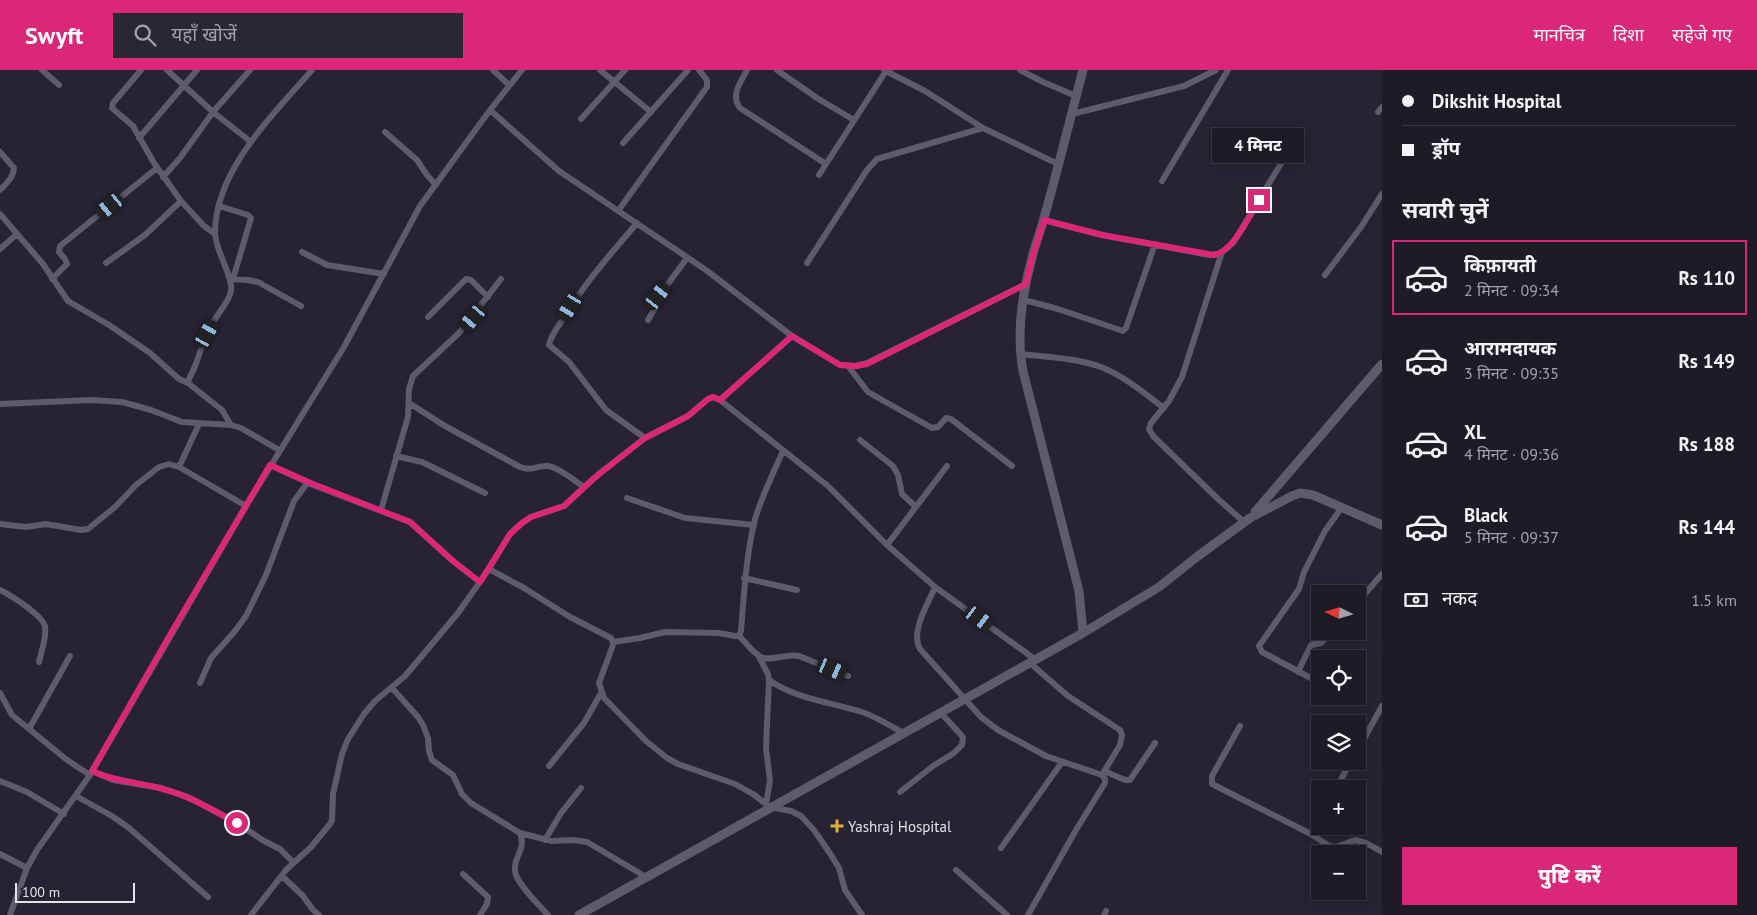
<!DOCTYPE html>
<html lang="hi">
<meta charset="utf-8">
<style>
body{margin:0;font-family:"PT Sans","Noto Sans Devanagari",sans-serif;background:#2b2732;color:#f1f3f6;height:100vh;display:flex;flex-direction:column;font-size:19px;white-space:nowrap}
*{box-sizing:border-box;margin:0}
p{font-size:16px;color:#a1a1a7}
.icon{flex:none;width:28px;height:28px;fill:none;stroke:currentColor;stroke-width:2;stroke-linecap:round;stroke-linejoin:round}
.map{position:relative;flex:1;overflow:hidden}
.side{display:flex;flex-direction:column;background:#1e1a26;width:375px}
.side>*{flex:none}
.guide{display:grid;align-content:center;height:110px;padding:0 20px;background:#1e1a26}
.needle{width:32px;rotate:275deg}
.controls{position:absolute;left:1311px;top:515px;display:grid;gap:10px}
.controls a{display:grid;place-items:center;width:55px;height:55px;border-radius:0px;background:#1e1a26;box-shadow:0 2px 12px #0003,0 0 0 1px #3c3843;font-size:25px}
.scale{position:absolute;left:15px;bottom:12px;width:120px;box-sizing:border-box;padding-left:5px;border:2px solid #e4e2ed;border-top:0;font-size:14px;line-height:18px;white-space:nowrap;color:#e4e2ed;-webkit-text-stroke:4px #282333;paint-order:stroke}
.end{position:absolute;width:22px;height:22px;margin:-11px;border:6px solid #db2777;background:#fff;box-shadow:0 0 0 2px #fff}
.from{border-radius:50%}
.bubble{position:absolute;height:35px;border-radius:0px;background:#1e1a26;box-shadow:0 2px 12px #0003,0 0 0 1px #3c3843;font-size:16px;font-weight:800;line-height:35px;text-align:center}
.car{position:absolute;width:15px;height:30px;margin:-15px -8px;border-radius:6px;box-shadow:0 0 4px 1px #0007;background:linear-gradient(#222 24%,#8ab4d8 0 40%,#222 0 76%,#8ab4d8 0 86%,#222 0)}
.guide b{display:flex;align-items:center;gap:18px;height:48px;font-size:19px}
.guide b+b{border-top:1px solid #3c3843}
.guide i{width:12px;height:12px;background:#f1f3f6}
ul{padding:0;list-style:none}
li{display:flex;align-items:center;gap:15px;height:75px;margin:0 10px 8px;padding:0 10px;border:2px solid transparent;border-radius:0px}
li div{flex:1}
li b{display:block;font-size:19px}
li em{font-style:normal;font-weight:800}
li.on{border-color:#db2777}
li>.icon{width:45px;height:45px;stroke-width:1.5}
h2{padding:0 20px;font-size:22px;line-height:60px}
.pay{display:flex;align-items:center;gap:12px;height:55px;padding:0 20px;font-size:19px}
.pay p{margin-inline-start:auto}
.action{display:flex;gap:10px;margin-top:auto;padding:10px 20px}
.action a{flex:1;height:58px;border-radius:0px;background:#db2777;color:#fff;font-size:20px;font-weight:800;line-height:58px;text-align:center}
header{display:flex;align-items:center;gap:30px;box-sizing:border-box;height:70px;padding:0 25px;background:#db2777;color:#fff}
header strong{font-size:24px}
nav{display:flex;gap:28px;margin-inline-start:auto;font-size:18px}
.search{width:350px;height:45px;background:#2b2732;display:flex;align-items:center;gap:12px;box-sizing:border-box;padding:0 18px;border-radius:0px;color:#a1a1a7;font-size:19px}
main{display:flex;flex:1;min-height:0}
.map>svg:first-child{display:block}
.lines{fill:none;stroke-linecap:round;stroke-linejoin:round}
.street{stroke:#5f5a6c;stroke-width:6}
.secondary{stroke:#5f5a6c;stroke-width:9}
.route{stroke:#db2777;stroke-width:6}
.poi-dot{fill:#dfb034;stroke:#282333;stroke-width:2}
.labels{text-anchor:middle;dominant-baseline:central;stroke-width:5;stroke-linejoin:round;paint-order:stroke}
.poi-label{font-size:15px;fill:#e4e2ed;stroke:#282333;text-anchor:start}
</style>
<header>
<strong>Swyft</strong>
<div class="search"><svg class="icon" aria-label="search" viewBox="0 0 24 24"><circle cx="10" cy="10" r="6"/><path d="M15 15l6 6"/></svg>यहाँ खोजें</div>
<nav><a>मानचित्र</a><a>दिशा</a><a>सहेजे गए</a></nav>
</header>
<main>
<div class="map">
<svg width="1382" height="845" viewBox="0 0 1382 845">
<rect width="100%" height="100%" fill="#282333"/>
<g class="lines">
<path class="street" d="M 42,0 L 59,15
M 141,0 L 113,33 L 112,38 L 133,56 L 154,93 L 181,131 L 204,156 L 215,164
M 167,0 L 213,42 L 251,72
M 493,0 L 509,15
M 600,0 L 651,42
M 747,0 C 741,12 730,25 740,38 L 826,94
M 777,0 L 817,28 L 854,50
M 884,0 L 925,21 L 983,58 L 1058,94
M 1020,0 L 1043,12 L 1076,26
M 490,40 L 559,101 L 706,200 L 792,266 L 840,295 L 856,296 L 867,293 L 1026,214
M 1378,42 L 1382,37
M 1072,44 L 1184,16 L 1216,0
M 581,49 L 625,0
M 385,62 L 417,90 L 427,105 L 436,115
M 139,68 L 197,0
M 623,73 L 688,0
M 0,82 L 14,98 C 13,108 7,113 0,120
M 819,105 L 886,1
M 163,107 L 180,88 L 213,42 L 250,0
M 1162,111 L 1228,0
M 219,136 L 248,145 L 251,148 L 233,209
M 618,141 L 707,17 L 707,10 L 699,0
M 0,144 L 43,194 L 68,231 L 109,255 L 150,283 L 179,309 L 188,313
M 1044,150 L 1102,165 L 1209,185 L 1220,184 L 1233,173 L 1285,87
M 637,153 C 610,185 585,212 564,248 C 558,256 551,265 549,275 L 569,292 L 606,340 L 645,368
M 0,179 L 17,164
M 302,182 L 327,195 L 384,204
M 1222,182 L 1182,307 L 1169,331 L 1151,353 L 1149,359 L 1153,366 L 1218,429 L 1244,452
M 106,193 L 145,165 L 181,131
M 807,193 L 867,100 L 877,89 L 983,58
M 1325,205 L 1361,157 L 1382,124
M 52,209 L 67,194 L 65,189 L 59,182 L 60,176 L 157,98
M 231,209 L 248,210 L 258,212 L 301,236
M 1024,230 L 1058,239 L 1123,261 L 1126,258 L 1155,174
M 428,247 L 466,209 L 471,210 L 488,227
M 648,250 L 655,238 L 659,226 L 687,188
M 792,266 L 720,330 L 828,416 L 887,475 L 935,517 L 1036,590
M 1020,284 C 1046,287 1076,288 1101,297 C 1124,306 1144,323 1164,338
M 848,296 L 868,322 L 932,358 L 938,357 L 946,348 L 951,349 L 1012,396
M 720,330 L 713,327 L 708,329 L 688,346 L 645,368 L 601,402 L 564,436 L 531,447 L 522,453 L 510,464 L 489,499 L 524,518 L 570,547 L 611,568 L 613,572 L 613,575 L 599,613 L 604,628 L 646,671 L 667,688 L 678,694 L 735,714 L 753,724 L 770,737 L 791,741 L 801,746 L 814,760 L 831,785 L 839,798 L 845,820 L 862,845
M 409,333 L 445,356 L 520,397 C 534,402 536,395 548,396 C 558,397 575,411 584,417
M 0,334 L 91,330 L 122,332 L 151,340 L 182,352 L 231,355 L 241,358 L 279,380
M 231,355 L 222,340 L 188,313 C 189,307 193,302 195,296 C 201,281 204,267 212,254 C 218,243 229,232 231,221 C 234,208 215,180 215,163 C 215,100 273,45 312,0
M 860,370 L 893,396 L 898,405 L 902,424 L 916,437
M 396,386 L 422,392 L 485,423
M 270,395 L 313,415 L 410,452 L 453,491 L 480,512
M 179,397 L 199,354
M 627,428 L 685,448 L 754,455
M 381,440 L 408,347 L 409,319 L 413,306 L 459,263 L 501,209
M 0,454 L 26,457 L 46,454 L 81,460 L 88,459 L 115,437 L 136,415 L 159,397 L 169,394 L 179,397 L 246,436
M 887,475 L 947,396
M 744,508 L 797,520
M 935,517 C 928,534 910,562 920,579 L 981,647 L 998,660 L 1046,686 L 1102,705 L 1105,709 L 1105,713 L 1076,760 L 1028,845
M 0,520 C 10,525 44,546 45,557 C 47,566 41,583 39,592
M 1358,532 L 1382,504
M 739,566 C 746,572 754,585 763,588 C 774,591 787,583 799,586 L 848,606
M 613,572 L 640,568 L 665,562 L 719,563 L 735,566 L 739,566 L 741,561 C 744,524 746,486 755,449 C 762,426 773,403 783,381
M 758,585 L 768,604 L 769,610 L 766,678 L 770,711 L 766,734
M 1030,593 L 1068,626 L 1120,660 L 1122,665 L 1120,675 L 1102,705
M 1298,602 L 1311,575 L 1321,573 L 1332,561
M 769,610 C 796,629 830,632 862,642 C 877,647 890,656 904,663
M 200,613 L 211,588 L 235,561 L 246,546 L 266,505 L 294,431 L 308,412
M 1320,613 L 1262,582 L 1259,576 L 1299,519 L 1304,502 L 1325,461 L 1342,437
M 392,618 L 418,647 L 423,655 L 428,668 L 429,681 L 432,690 L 453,705 L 462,724 L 471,733 L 520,763 C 527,780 513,786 515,801 C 516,813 539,835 548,845
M 0,623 L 12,645 L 67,690 L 90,705
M 1240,656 L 1212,706 L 1212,714 L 1311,764 L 1329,776 L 1336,777 L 1355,770 L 1366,773 L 1382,782
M 29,659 L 70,586
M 1358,680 L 1382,636
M 549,696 L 584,653 L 601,623
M 92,701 L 113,710 L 161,718 L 188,727 L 237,753 L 264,771 L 280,779 L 294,793
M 1104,701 L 1125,710 L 1130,710 L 1155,673
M 0,711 L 27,722 L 64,744
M 1336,719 L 1351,691
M 900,722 L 933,696 L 954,683 L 962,675 L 963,668 L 962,666 L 941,643
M 76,726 L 112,746 L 129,758 L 208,827
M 520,763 L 552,771 L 573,770 L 587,772 L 646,807
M 1311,764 L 1320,749
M 545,770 L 561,743 L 581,718
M 1001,778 L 1062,692
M 0,784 L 27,798
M 956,800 L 1007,845
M 463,804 L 488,827 L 487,834 L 480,845
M 282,806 L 303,826 L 313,840 L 319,845
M 10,845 L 27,798 L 37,780 L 90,705 L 246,436 L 344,277 L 420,136 L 490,40 L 522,0
M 251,845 L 286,800 L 311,777 L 330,754 L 332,750 L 333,724 L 342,684 L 348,669 L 364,644 L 375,631 L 405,606 L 458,543 L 489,499
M 1104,845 L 1106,841"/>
<path class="secondary" d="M 1255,442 L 1382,294
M 1083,563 L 1159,517 L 1198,486 L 1250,448 L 1292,426 L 1300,423 L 1313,425 L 1382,455
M 579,845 L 1083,563 L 1079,521 L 1023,301 C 1016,264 1022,224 1032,188 C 1035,174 1041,161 1044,148 C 1058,99 1070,49 1083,0"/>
</g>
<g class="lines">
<path class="route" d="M 237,753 C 213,740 190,726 163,719 C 139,712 115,712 92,701 L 174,558 L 270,395 L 313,414 L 410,452 L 453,491 L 480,512 L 510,464 L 522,453 L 531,447 L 564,436 L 593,409 L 645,368 L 688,346 L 708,329 L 713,327 L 720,330 L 792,266 L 840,295 L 856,296 L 867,294 L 1026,214 L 1032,188 L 1044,150 L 1102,165 L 1214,185 C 1234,181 1249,146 1259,130"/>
</g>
<path class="poi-dot" d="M834.5 748.5h5v5h5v5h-5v5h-5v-5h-5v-5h5z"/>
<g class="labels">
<g class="poi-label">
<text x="848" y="756">Yashraj Hospital</text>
</g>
</g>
</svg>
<div class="controls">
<a><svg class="needle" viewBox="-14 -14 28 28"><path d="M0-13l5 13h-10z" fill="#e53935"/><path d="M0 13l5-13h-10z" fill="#a1a1a7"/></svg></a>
<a><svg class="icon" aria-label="locate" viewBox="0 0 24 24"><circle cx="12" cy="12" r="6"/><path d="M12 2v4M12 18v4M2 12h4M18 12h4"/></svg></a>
<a><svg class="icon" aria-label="layers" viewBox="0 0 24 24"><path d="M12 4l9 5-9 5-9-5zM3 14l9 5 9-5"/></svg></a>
<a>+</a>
<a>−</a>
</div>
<div class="scale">100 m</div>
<i class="end from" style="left:237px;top:753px"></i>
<i class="end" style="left:1259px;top:130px"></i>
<div class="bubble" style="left:1212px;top:58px;width:92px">4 मिनट</div>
<i class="car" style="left:110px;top:136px;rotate:231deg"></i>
<i class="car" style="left:658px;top:226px;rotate:37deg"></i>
<i class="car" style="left:570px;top:237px;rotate:211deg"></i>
<i class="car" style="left:473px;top:248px;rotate:220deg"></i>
<i class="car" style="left:207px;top:264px;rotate:29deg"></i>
<i class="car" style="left:979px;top:548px;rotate:126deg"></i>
<i class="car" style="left:832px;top:599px;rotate:113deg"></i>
</div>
<section class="side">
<div class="guide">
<b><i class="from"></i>Dikshit Hospital</b>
<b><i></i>ड्रॉप</b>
</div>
<h2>सवारी चुनें</h2>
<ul>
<li class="on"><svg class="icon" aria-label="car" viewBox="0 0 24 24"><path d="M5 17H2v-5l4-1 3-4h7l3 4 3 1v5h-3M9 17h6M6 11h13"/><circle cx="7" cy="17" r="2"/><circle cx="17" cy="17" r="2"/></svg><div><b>किफ़ायती</b><p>2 मिनट · 09:34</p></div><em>Rs 110</em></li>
<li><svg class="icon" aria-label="car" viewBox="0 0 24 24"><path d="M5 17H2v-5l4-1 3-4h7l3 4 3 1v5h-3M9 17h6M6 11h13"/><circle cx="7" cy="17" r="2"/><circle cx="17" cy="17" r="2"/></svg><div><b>आरामदायक</b><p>3 मिनट · 09:35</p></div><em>Rs 149</em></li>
<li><svg class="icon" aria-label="car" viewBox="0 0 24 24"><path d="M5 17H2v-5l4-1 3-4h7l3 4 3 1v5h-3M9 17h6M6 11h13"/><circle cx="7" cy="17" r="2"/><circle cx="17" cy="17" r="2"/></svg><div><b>XL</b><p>4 मिनट · 09:36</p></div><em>Rs 188</em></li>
<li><svg class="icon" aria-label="car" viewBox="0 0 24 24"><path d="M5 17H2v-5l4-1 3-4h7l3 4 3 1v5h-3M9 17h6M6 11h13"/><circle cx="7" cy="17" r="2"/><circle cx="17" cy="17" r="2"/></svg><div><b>Black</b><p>5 मिनट · 09:37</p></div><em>Rs 144</em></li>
</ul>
<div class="pay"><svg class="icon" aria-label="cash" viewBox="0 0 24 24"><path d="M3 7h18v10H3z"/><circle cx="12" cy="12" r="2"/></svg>नकद<p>1.5 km</p></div>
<div class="action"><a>पुष्टि करें</a></div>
</section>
</main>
